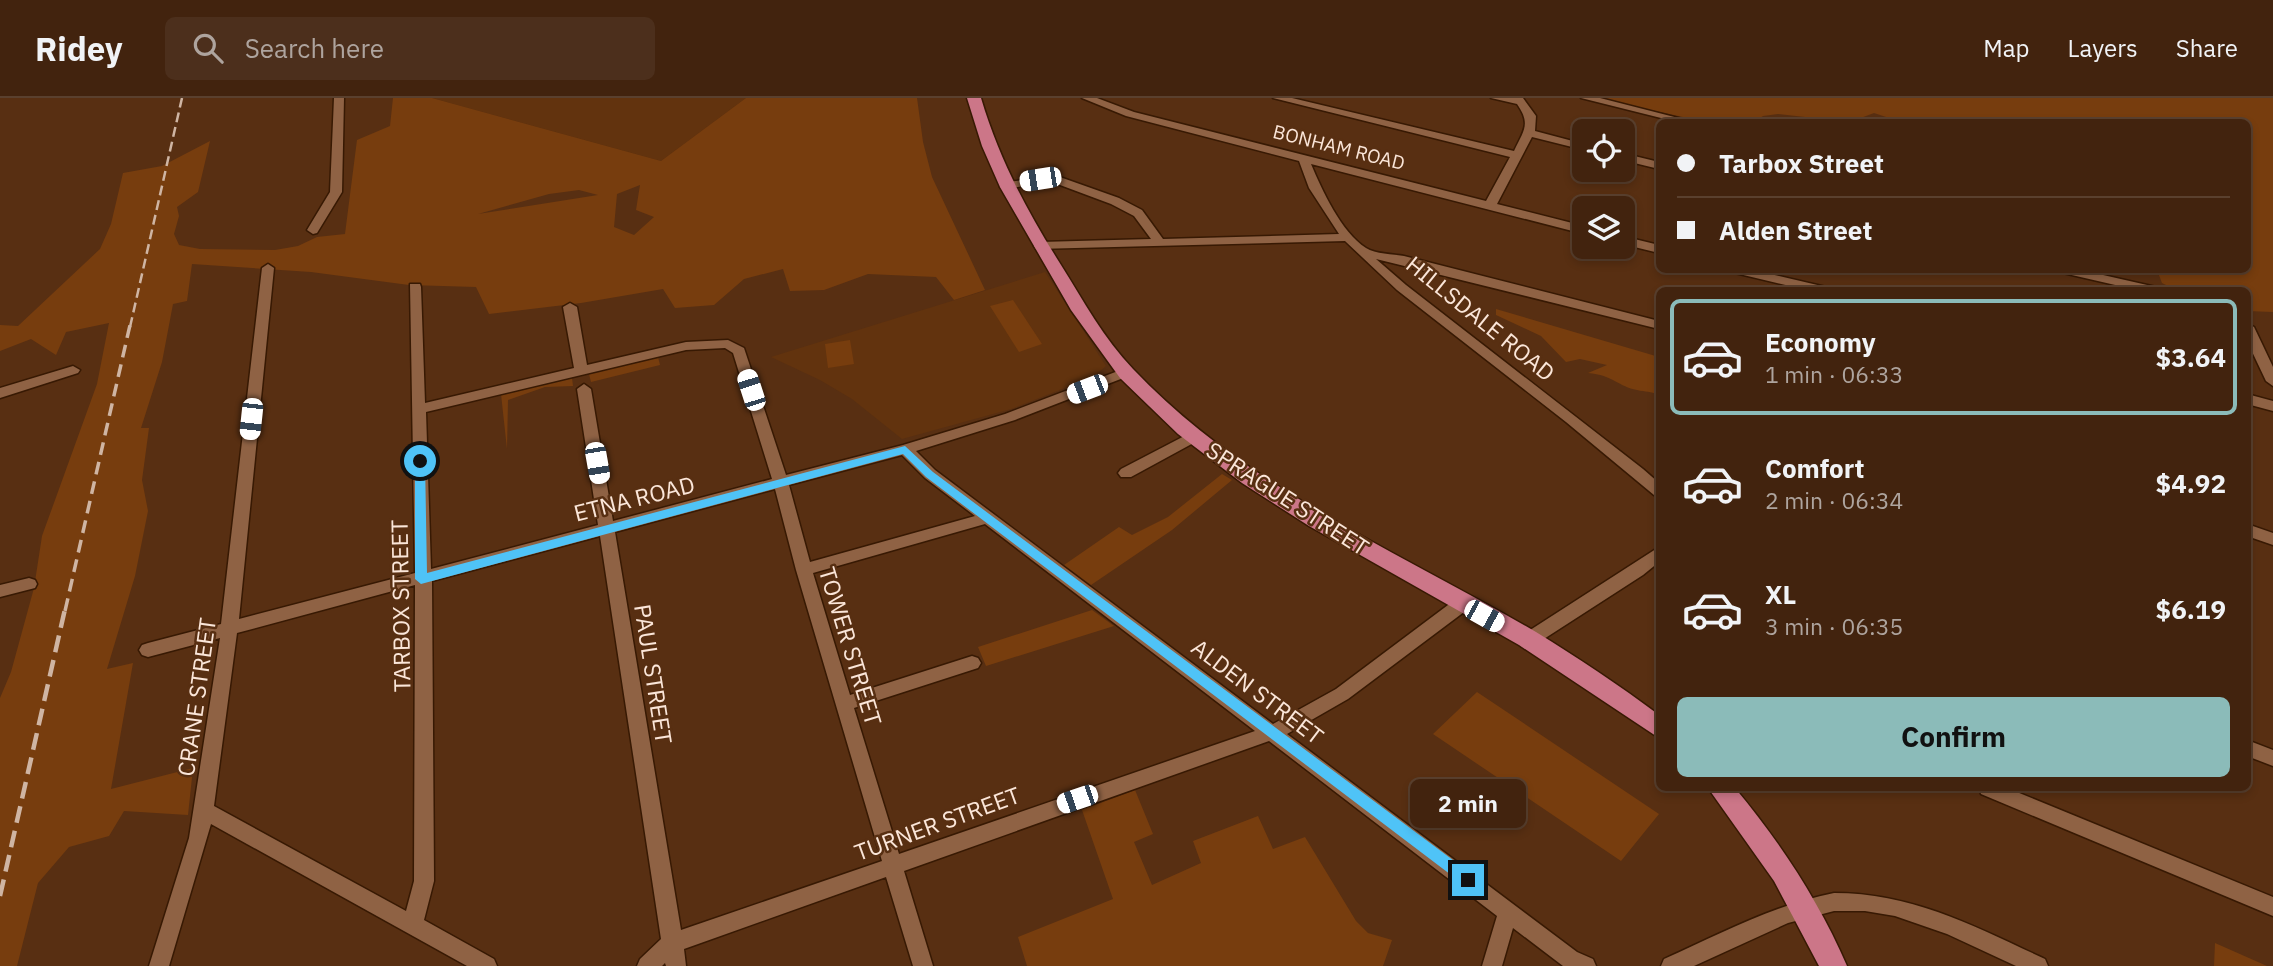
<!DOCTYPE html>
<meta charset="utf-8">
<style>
body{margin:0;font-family:"IBM Plex Sans",sans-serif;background:#4c2f1c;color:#f1f3f6;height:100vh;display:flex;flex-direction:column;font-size:26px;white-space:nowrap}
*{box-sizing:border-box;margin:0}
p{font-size:23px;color:#aea49e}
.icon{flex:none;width:38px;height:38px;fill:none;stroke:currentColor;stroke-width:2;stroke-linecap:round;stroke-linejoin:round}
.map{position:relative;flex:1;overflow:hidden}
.sheet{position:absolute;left:1656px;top:189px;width:595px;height:504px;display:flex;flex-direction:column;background:#42230e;border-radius:10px;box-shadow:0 4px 10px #0003,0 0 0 2px #5a402e}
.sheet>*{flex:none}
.top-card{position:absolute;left:1656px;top:21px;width:595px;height:154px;border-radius:10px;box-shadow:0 4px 10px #0003,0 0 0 2px #5a402e;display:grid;align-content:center;height:154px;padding:0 21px;background:#42230e}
.tools{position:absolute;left:1572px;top:21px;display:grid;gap:14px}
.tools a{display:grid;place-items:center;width:63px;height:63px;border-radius:10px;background:#42230e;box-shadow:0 4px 10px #0003,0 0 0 2px #5a402e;font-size:35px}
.end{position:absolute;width:32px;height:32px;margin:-16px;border:9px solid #4fc3f7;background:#111;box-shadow:0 0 0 4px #111}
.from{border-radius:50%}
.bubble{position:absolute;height:49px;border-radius:10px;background:#42230e;box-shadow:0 4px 10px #0003,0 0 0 2px #5a402e;font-size:23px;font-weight:700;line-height:49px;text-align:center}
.car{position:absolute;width:21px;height:42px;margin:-21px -10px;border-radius:9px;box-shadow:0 0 5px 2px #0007;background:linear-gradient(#fff 24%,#345 0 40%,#fff 0 76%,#345 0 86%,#fff 0)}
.top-card b{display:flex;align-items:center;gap:24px;height:66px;font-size:26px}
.top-card b+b{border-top:2px solid #5a402e}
.top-card i{width:18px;height:18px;background:#f1f3f6}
ul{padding:12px 0 0;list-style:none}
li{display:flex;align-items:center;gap:21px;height:116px;margin:0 14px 10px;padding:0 7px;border:4px solid transparent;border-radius:10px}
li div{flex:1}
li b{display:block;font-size:26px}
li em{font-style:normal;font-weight:700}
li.on{border-color:#8bbbb9}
li>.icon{width:63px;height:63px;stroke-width:1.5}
.button{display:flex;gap:14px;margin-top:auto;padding:14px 21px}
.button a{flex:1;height:80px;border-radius:10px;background:#8bbbb9;color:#111;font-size:28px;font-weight:700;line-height:80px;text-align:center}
header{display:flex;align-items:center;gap:42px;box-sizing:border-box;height:98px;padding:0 35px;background:#42230e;border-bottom:2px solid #5a402e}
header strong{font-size:33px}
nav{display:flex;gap:38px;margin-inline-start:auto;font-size:24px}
.search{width:490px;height:63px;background:#4c2f1c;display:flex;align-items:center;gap:18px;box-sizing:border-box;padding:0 24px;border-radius:10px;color:#aea49e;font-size:26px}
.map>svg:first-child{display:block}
.built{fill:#62330e}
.green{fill:#773d0e;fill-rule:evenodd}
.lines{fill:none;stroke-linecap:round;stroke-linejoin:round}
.minor-casing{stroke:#371903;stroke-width:3}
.major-casing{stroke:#371903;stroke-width:3}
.minor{fill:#8f6244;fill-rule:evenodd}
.major{fill:#cc7688;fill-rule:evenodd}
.rail-far2{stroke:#cfb5a3;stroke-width:2.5;stroke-dasharray:10 5;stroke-linecap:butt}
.rail-far1{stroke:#cfb5a3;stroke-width:3.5;stroke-dasharray:13 7;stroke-linecap:butt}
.rail{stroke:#cfb5a3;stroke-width:4.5;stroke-dasharray:17 8;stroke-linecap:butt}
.route{fill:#4fc3f7}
.labels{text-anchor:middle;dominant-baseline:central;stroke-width:5;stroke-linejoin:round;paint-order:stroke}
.far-street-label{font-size:19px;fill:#fbe6d9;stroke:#582f12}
.street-label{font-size:23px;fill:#fbe6d9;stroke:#582f12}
</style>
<header>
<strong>Ridey</strong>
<div class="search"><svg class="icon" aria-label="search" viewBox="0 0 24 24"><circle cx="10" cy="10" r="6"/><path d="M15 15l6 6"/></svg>Search here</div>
<nav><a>Map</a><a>Layers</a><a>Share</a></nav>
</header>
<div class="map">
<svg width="2273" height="868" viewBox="0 0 2273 868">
<rect width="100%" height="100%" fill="#582f12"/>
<path class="built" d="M 432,0 L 746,0 L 661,63 Z
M 1045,174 L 1106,268 L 1093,279 L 1011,311 L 902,341 L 852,301 L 820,282 L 771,259 Z"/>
<path class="green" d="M 393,0 L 432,0 L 661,63 L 746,0 L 917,0 L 923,44 L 932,79 L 985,192 L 954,202 L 936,179 L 868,176 L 824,192 L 790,193 L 783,171 L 744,181 L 714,207 L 675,210 L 663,191 L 581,205 L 489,216 L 476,189 L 409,187 L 311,174 L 192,166 L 187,203 L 173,206 L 162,264 L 141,330 L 149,330 L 142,382 L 148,413 L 135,478 L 107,571 L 133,565 L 111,691 L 193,670 L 188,717 L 124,713 L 109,738 L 69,749 L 38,785 L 17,868 L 0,868 L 0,600 L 11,574 L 34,490 L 42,438 L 97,286 L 109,225 L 66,234 L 56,257 L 31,241 L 0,253 L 0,227 L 18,228 L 100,151 L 111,126 L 123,75 L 162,68 L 210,43 L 198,94 L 177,109 L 179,118 L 174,136 L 179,147 L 200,151 L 275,152 L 298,148 L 317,139 L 345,136 L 357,42 L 390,28 ZM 640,87 L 636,112 L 654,119 L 634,137 L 614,129 L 617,96 ZM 579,92 L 598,97 L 478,116 L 549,96 Z
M 1595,0 L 2273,0 L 2273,214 L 2247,213 L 2247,192 L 2172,190 L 2162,185 L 2157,172 L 2247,172 L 2247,24 L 1891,24 L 1886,19 L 1874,15 L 1850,24 L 1778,16 L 1763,18 L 1754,24 L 1706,24 Z
M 1013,202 L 1042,246 L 1019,254 L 990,208 Z
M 1496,211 L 1659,259 L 1659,297 C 1650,293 1646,294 1637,292 C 1619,289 1613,277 1588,275 L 1607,267 L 1580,261 L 1566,264 L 1541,238 L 1496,217 Z
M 850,242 L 854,266 L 828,270 L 825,246 Z
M 658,259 L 660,267 L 591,284 L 589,276 Z
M 572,280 L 573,288 L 545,289 L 508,302 L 507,351 L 501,296 Z
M 1222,376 L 1232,382 L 1172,432 L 1091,487 L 1064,467 L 1119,429 L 1132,437 L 1168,419 Z
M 1092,512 L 1114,528 L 986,568 L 978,549 Z
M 1477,594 L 1659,716 L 1621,763 L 1433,636 Z
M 1135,692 L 1153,736 L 1134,744 L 1152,787 L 1201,765 L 1193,743 L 1258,718 L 1273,751 L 1305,739 L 1356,823 L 1368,835 L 1392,842 L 1383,868 L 1027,868 L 1018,839 L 1113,801 L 1082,712 Z
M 2215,845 L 2267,868 L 2214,868 Z"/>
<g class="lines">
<g class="minor-casing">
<path id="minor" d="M 334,0 L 344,0 L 342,94 L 317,135 L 313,136 L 307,132 L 330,94 Z
M 1082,0 L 1097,0 L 1134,14 L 1486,103 L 1510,59 L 1273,0 L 1292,0 L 1514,53 C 1524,32 1531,26 1517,6 L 1491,0 L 1523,0 L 1536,18 L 1535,33 L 1584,46 L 1584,52 L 1532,39 L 1497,106 L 1584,128 L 1584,136 L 1311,66 C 1322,92 1341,134 1366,150 C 1375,156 1393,156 1404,158 L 1659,223 L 1659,231 L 1376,161 L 1406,187 L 1643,371 L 1659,385 L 1659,398 L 1654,397 L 1566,324 L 1397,192 L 1345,143 L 1036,151 L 1034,148 L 1040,144 L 1151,141 L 1134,118 L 1111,106 L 1052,84 L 1004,91 L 1000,89 L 1000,85 L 1057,78 L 1119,100 L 1142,112 L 1163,141 L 1339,136 L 1309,90 L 1299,63 L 1126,18 Z
M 1581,0 L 1600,0 L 1694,24 L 1677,24 Z
M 1622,55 L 1659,64 L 1659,71 L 1622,62 Z
M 1622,138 L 1659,147 L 1659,155 L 1622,146 Z
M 268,166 L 274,170 L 239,521 L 415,475 L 410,186 L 420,186 L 421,189 L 425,305 L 574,270 L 563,209 L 570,205 L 577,209 L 587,267 L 686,244 L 728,242 L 744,250 L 786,377 L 903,347 L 1005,316 L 1126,270 L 1133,274 L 1131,277 L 1015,322 L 916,353 L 935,372 L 1273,626 L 1336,591 L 1456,501 L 1468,501 L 1470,506 L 1468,511 L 1348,601 L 1287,636 L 1577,854 L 1593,861 L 1596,868 L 1563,868 L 1513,830 L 1502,868 L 1482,868 L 1497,818 L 1269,643 L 904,773 L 933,868 L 913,868 L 886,779 L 684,851 L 686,868 L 666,868 L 665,865 L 662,868 L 637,868 L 640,861 L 661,841 L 600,438 L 432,483 L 434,783 L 424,822 L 494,861 L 497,868 L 467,868 L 211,726 L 169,868 L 149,868 L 189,740 L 220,540 L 148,559 L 142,557 L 139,552 L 142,547 L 148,545 L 221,526 L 262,170 ZM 725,250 L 733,255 L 772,381 L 613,423 L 591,291 L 584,286 L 577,291 L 598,427 L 431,471 L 426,314 L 686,252 ZM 902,357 L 925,380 L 975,418 L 810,464 L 789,387 ZM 775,391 L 796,472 L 882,763 L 681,832 L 615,434 ZM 985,426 L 1255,633 L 899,756 L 854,610 L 978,570 L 981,565 L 978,560 L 972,558 L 850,597 L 813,475 ZM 415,487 L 414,783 L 406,813 L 214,708 L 237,535 Z
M 1733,172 L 1753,172 L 1826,189 L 1827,192 L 1807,192 L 1735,175 Z
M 2061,172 L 2081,172 L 2156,189 L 2157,192 L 2137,192 L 2063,175 Z
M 2247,225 L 2254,229 L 2273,269 L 2273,288 L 2266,283 L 2247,243 Z
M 73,268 L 80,272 L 78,275 L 0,300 L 0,290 Z
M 2247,296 L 2273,303 L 2273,313 L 2247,306 Z
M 1194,333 L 1201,338 L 1199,342 L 1131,379 L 1121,379 L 1118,375 L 1121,371 Z
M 2247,426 L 2273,435 L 2273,447 L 2247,438 Z
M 1659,449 L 1659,464 L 1643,477 L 1533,548 L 1527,550 L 1521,548 L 1518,543 L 1521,538 Z
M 29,480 L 35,482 L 37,486 L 35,490 L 0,499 L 0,487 Z
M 2247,642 L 2273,652 L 2273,668 L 2247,658 Z
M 1979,690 L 2007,690 L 2273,799 L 2273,818 L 1981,696 Z
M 1834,795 C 1913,795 1976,829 2045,861 L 2048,868 L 2016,868 L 1947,836 L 1895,818 L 1865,813 L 1834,813 L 1788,825 L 1694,868 L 1661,868 L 1664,861 C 1720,836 1773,807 1834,795 Z"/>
</g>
<g class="major-casing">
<path id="major" d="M 967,0 L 981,0 C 999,61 1027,113 1061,167 C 1083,202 1104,241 1133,271 C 1246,390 1397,453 1536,534 C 1578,560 1619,587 1659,617 L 1659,640 L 1519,547 L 1309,428 L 1242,385 L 1178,336 L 1120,280 L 1071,212 L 1000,89 L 982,48 Z
M 1708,690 L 1735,690 C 1780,744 1819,803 1847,868 L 1819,868 L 1774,783 Z"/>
</g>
<use href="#minor" class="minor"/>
<use href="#major" class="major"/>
<path class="rail-far2" d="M 130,229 L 182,0"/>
<path class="rail-far1" d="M 65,513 L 130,227"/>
<path class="rail" d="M 0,798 L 65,511"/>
</g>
<path class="route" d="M 905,348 L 933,374 L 1473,777 L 1473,786 L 1463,786 L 926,379 L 903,356 L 421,486 L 415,481 L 415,363 L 420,359 L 425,363 L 427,475 Z"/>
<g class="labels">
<g class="far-street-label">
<text transform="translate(1339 49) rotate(14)">BONHAM ROAD</text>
</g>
<g class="street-label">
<text transform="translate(1481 220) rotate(39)">HILLSDALE ROAD</text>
<text transform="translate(634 400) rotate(-14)">ETNA ROAD</text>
<text transform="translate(1288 400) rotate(33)">SPRAGUE STREET</text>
<text transform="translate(400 508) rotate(-91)">TARBOX STREET</text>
<text transform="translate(851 548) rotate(73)">TOWER STREET</text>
<text transform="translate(654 576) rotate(81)">PAUL STREET</text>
<text transform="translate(1258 593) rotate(37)">ALDEN STREET</text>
<text transform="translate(196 599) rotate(-82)">CRANE STREET</text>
<text transform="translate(937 725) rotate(-20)">TURNER STREET</text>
</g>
</g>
</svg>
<div class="tools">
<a><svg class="icon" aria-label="locate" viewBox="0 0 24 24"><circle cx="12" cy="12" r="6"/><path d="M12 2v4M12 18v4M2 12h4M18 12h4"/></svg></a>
<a><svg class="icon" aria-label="layers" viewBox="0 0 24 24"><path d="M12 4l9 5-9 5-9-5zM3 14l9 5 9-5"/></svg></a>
</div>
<i class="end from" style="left:420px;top:363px"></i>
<i class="end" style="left:1468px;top:782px"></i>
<div class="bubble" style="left:1410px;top:681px;width:116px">2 min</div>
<i class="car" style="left:1040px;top:81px;rotate:261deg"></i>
<i class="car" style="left:1087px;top:291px;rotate:249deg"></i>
<i class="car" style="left:751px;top:292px;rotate:342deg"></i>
<i class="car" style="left:251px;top:321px;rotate:186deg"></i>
<i class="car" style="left:597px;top:365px;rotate:170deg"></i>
<i class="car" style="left:1484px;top:518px;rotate:119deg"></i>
<i class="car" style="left:1077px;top:701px;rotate:251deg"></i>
<div class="top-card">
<b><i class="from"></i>Tarbox Street</b>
<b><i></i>Alden Street</b>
</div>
<section class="sheet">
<ul>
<li class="on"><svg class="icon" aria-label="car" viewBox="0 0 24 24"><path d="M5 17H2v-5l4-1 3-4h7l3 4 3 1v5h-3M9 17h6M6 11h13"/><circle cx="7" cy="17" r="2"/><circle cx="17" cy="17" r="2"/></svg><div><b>Economy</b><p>1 min · 06:33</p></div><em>$3.64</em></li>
<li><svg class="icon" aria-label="car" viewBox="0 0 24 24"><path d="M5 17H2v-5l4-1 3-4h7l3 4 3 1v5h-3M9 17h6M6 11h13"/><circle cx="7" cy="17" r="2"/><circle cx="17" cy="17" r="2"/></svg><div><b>Comfort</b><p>2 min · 06:34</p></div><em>$4.92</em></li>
<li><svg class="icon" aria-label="car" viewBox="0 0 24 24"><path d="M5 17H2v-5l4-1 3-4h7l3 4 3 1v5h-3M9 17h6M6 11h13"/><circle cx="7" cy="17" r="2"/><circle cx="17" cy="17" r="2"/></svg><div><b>XL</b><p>3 min · 06:35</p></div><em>$6.19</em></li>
</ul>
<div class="button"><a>Confirm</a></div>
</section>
</div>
